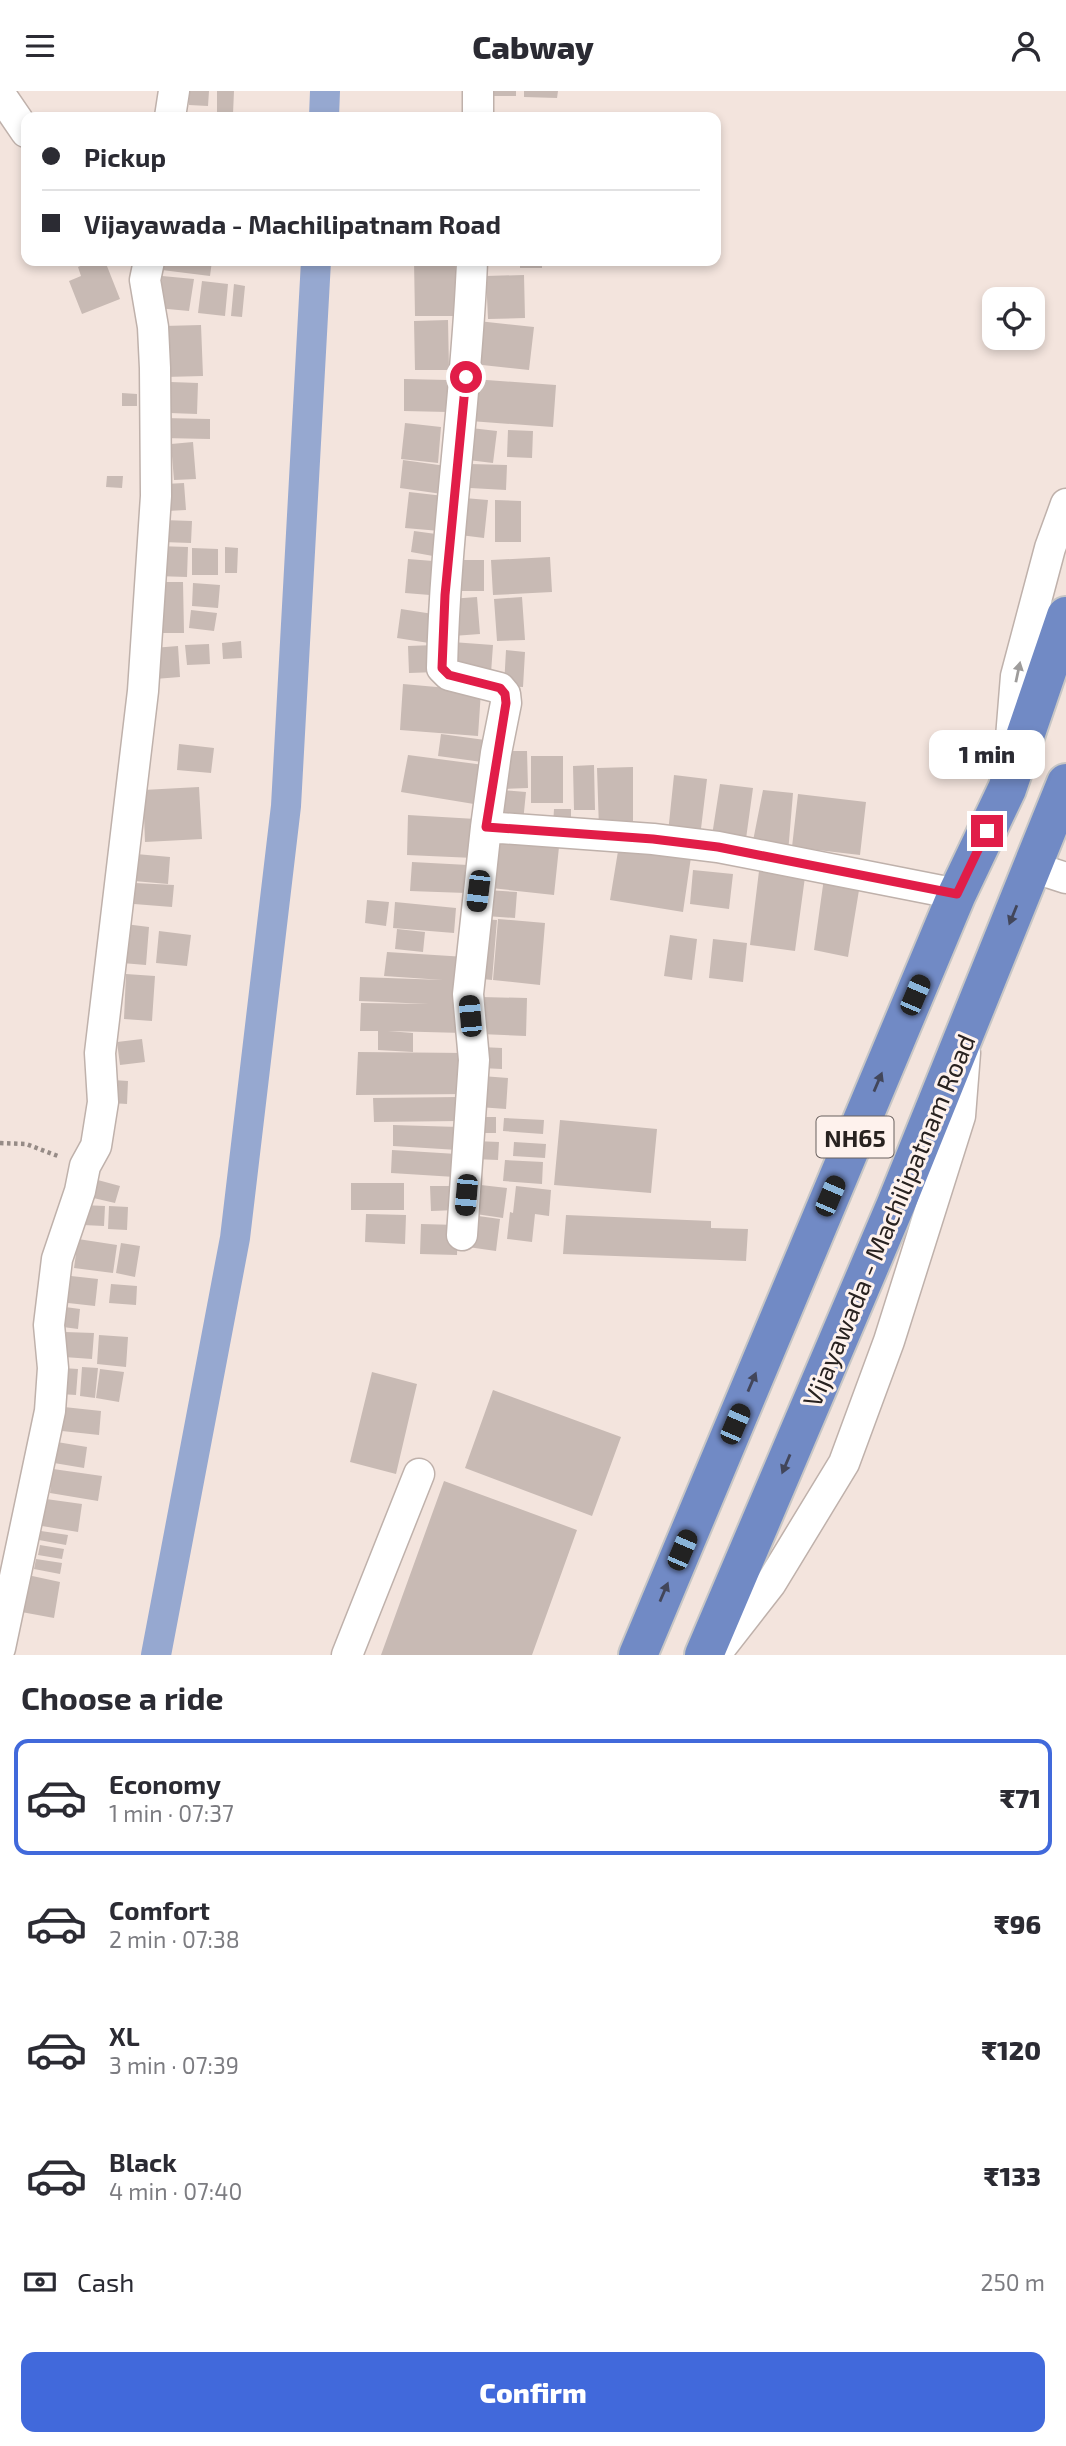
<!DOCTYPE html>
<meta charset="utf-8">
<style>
body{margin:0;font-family:"Exo 2",sans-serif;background:#f2f2f3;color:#2b2b33;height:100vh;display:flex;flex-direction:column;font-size:26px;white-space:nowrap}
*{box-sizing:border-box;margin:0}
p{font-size:23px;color:#7c7c81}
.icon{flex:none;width:38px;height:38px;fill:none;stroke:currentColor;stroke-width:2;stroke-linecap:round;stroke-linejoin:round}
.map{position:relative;height:1564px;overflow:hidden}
.panel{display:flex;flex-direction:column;background:#fff;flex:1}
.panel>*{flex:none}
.top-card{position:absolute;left:21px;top:21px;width:700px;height:154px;border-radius:14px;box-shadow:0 4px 10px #0003;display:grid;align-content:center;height:154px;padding:0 21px;background:#fff}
.buttons{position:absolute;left:982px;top:196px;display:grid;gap:14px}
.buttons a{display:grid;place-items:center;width:63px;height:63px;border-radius:14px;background:#fff;box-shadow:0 4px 10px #0003;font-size:35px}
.end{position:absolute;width:32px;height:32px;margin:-16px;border:9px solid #e11d48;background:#fff;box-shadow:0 0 0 4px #fff}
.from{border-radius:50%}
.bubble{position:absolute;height:49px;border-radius:14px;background:#fff;box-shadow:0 4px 10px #0003;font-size:23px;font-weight:800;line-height:49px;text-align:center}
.car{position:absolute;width:21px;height:42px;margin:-21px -10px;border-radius:9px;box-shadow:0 0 5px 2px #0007;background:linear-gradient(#222 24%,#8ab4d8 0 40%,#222 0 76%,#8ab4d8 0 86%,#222 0)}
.top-card b{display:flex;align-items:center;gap:24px;height:66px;font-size:26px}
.top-card b+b{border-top:2px solid #e1e1e2}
.top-card i{width:18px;height:18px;background:#2b2b33}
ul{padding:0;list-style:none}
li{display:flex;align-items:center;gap:21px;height:116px;margin:0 14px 10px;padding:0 7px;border:4px solid transparent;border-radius:14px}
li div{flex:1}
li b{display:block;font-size:26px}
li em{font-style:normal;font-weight:800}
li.current{border-color:#4169db}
li>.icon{width:63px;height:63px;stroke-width:1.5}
h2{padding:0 21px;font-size:32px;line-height:84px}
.pay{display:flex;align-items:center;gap:18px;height:77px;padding:0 21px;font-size:26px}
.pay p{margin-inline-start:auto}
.action{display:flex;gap:14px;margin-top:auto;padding:14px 21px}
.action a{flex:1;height:80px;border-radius:14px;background:#4169db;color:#fff;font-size:28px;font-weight:800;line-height:80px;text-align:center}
header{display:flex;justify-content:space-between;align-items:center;height:91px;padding:0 21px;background:#fff;font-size:32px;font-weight:800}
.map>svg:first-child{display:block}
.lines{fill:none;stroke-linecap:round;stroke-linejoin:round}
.canal{stroke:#96a8d0;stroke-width:30}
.building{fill:#c8bab4}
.minor-casing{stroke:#bfb1ab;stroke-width:33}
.highway-casing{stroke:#c7c6c5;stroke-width:42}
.path{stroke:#968b86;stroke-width:4.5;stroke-dasharray:3.5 3.5;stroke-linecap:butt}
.minor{stroke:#fff;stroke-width:30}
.highway{stroke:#718ac5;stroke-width:38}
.oneway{fill:#9e9c9b}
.oneway2{fill:#42465a}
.route{stroke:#e11d48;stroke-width:9}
.labels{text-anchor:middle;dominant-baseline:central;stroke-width:6;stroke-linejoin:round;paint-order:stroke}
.shield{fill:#fef2ed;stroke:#68605e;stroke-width:2}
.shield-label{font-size:24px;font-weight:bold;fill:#282220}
.street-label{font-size:26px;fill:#282220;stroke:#fef2ed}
</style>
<header><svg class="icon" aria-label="menu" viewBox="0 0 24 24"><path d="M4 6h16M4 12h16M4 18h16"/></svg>Cabway<svg class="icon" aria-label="person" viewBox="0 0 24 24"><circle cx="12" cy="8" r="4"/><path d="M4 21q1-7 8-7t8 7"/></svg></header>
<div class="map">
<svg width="1066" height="1564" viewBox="0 0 1066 1564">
<rect width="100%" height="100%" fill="#f3e4dd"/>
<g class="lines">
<path class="canal" d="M 324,26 L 325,0
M 156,1564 L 235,1147 L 286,715 L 316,170"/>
</g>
<path class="building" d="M 189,0 L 209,0 L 208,15 L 189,14 Z
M 217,0 L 234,0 L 233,23 L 217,23 Z
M 487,0 L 516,0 L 516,5 L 487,5 Z
M 524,0 L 558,0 L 557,7 L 524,6 Z
M 92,170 L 105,170 L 120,208 L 82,223 L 69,190 L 81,185 L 78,176 Z
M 163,170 L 212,170 L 210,185 L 162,179 Z
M 414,170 L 455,170 L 456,225 L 415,225 Z
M 520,170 L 542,170 L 542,177 L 520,177 Z
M 524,184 L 525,227 L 488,228 L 486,185 Z
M 162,185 L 194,188 L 189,220 L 157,217 Z
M 202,190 L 228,193 L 225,225 L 198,222 Z
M 234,193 L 245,195 L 242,226 L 231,225 Z
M 448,229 L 449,279 L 415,279 L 414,230 Z
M 478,230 L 534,236 L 529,279 L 473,273 Z
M 201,234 L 203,285 L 165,286 L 164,235 Z
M 404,288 L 448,289 L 448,321 L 404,320 Z
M 473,288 L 556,294 L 553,336 L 470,330 Z
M 171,291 L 198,292 L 197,323 L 170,322 Z
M 122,302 L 137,303 L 137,315 L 122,315 Z
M 163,327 L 210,328 L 210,348 L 163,347 Z
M 405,332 L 441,336 L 438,372 L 401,368 Z
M 471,337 L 497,340 L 493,372 L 468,369 Z
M 508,339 L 533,340 L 532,367 L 507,366 Z
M 193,351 L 196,388 L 174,389 L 171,353 Z
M 403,369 L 446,375 L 442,403 L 400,397 Z
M 470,373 L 507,374 L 506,399 L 470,397 Z
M 107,385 L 123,385 L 122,397 L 106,396 Z
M 184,392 L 186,419 L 167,420 L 165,393 Z
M 409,401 L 444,405 L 440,440 L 405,437 Z
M 464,407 L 488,409 L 484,447 L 460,444 Z
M 495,409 L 521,410 L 521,451 L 495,451 Z
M 163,429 L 192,430 L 191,452 L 162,451 Z
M 414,440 L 436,443 L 433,465 L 411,461 Z
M 157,455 L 188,456 L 187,486 L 156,485 Z
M 225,456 L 238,457 L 237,482 L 225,482 Z
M 192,457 L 218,458 L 218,484 L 192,484 Z
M 550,466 L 552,501 L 493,504 L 491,469 Z
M 408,468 L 433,470 L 430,504 L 405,502 Z
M 456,469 L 484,469 L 484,500 L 456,500 Z
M 157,491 L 183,491 L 184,542 L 157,542 Z
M 193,492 L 220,494 L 218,517 L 192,515 Z
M 477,506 L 480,543 L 453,545 L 450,508 Z
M 522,506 L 525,549 L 497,550 L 494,508 Z
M 401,518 L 433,523 L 429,552 L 397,547 Z
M 191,519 L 217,522 L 214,540 L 189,537 Z
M 241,550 L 242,567 L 223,568 L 222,552 Z
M 452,551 L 493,554 L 491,582 L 450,579 Z
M 209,553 L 210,573 L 187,574 L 185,554 Z
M 435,554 L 437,581 L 409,582 L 408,555 Z
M 178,555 L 180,586 L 155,588 L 153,557 Z
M 506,559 L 525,561 L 523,596 L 504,595 Z
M 403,593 L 481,600 L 478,645 L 400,639 Z
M 441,643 L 485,649 L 482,671 L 438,665 Z
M 179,653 L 214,657 L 211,682 L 177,679 Z
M 502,660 L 527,660 L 528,697 L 502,698 Z
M 408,664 L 484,674 L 480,714 L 401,701 Z
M 531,665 L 563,665 L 563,712 L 531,712 Z
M 594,674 L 595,719 L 574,719 L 573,675 Z
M 633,676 L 633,737 L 599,738 L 597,677 Z
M 674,684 L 707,688 L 700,746 L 668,742 Z
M 720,693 L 753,697 L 745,755 L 711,751 Z
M 199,696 L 202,748 L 145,751 L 143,699 Z
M 501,699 L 526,701 L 523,731 L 499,728 Z
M 763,699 L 793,702 L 788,762 L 752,755 Z
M 798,703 L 866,711 L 860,764 L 792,756 Z
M 554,718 L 571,718 L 571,735 L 553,734 Z
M 408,724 L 476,728 L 474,767 L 407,764 Z
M 495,750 L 559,756 L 554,804 L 491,797 Z
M 619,754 L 691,766 L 683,821 L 610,809 Z
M 136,763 L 170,766 L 168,793 L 134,790 Z
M 412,771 L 468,774 L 466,802 L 410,800 Z
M 693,779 L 733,783 L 729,818 L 690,813 Z
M 759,780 L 805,786 L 795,860 L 750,854 Z
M 824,787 L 860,793 L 848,866 L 814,859 Z
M 135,792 L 174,794 L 172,816 L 134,813 Z
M 487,799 L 517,801 L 515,827 L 486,825 Z
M 367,809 L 389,811 L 386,835 L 365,832 Z
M 395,811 L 456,817 L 454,842 L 393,837 Z
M 479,828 L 497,829 L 492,889 L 474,887 Z
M 498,828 L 545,832 L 540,894 L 493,889 Z
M 125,833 L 149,836 L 146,874 L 122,872 Z
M 397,838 L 425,841 L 423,861 L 395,858 Z
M 159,840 L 191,844 L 187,875 L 156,872 Z
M 670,844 L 697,848 L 692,889 L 664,885 Z
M 713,848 L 747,852 L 743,891 L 709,887 Z
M 387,861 L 466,866 L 463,942 L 388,940 L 413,942 L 413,961 L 378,959 L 378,940 L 360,940 L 361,912 L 429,913 L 359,910 L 360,886 L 443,889 L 384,885 Z
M 126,883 L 155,885 L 152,930 L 124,928 Z
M 481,906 L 527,907 L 526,945 L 480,943 Z
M 142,948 L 145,971 L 120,974 L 117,951 Z
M 481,956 L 502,957 L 502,978 L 481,977 Z
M 358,961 L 466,962 L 467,1003 L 356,1004 Z
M 482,985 L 508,987 L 506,1018 L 479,1016 Z
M 113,989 L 128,990 L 127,1013 L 111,1012 Z
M 459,1006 L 459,1030 L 374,1031 L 373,1007 Z
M 476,1026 L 496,1026 L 496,1042 L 475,1042 Z
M 504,1027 L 544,1029 L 543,1043 L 503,1040 Z
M 560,1029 L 657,1038 L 651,1102 L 554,1094 Z
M 393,1034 L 459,1036 L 458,1059 L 393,1055 Z
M 475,1050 L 499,1051 L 498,1069 L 474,1068 Z
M 514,1051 L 546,1053 L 545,1067 L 513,1065 Z
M 392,1059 L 457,1063 L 455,1086 L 391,1082 Z
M 505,1069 L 543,1071 L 542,1093 L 503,1090 Z
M 94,1088 L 120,1095 L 115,1112 L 89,1106 Z
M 351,1092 L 404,1092 L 404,1119 L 351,1119 Z
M 472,1093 L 507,1097 L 503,1127 L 469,1122 Z
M 430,1095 L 456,1095 L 457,1119 L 431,1120 Z
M 516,1095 L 551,1099 L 549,1125 L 535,1123 L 532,1151 L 507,1148 L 510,1121 L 513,1122 Z
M 83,1114 L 105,1115 L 104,1135 L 83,1134 Z
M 109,1115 L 128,1116 L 127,1139 L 108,1138 Z
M 366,1123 L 406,1124 L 405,1153 L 365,1151 Z
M 471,1124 L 500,1128 L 496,1160 L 468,1156 Z
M 566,1124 L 711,1130 L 711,1137 L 748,1138 L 746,1170 L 563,1163 Z
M 421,1133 L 458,1134 L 457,1164 L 420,1163 Z
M 78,1148 L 117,1154 L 113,1182 L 74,1177 Z
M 121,1152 L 140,1155 L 135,1186 L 116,1182 Z
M 62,1184 L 98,1188 L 95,1215 L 59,1211 Z
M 111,1193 L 137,1195 L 136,1214 L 109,1212 Z
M 65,1216 L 80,1218 L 78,1238 L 63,1236 Z
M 65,1241 L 94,1242 L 92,1268 L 64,1266 Z
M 99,1244 L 128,1246 L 126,1276 L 97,1273 Z
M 82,1276 L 98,1277 L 95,1307 L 80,1305 Z
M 62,1277 L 78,1278 L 76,1304 L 60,1303 Z
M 100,1278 L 124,1281 L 119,1311 L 96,1307 Z
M 372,1281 L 417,1293 L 396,1383 L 350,1371 Z
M 493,1299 L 621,1346 L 592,1425 L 465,1377 Z
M 64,1316 L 101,1320 L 99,1344 L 62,1340 Z
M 57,1351 L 87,1356 L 84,1377 L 54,1372 Z
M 53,1378 L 102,1385 L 98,1410 L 50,1402 Z
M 444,1390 L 577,1439 L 532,1564 L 381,1564 Z
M 46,1408 L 82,1413 L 78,1441 L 42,1435 Z
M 41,1440 L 68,1444 L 66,1454 L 39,1449 Z
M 40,1454 L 64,1458 L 62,1468 L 38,1464 Z
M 36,1468 L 62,1472 L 60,1483 L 34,1478 Z
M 23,1483 L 60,1491 L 54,1527 L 16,1520 Z"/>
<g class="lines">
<g class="minor-casing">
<path id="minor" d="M 0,3 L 26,41
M 170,26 L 174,0
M 478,26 L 478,0
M 472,170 C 467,306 445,441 442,577 L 449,584 L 500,597 L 505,603 L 506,612 L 496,662 L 486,736 L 653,748 L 718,756 L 957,803
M 1010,659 L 1016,585 L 1050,457 L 1066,413
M 1032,776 L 1066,787
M 462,1144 L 474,969 L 468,903 L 486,736
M 0,1557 L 50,1320 L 53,1277 L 49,1234 L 57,1168 L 80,1100 L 85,1075 L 96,1055 L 103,1011 L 100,962 L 143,600 L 156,405 L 155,277 L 153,236 L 145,189 L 149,170
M 347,1564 L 419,1383
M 715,1564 L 771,1492 L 844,1372 L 889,1250 L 960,1025 L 965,962"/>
</g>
<g class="highway-casing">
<path id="highway" d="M 638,1564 L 957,803 L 1007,698 L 1066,525
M 704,1564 L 896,1113 L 1066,692"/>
</g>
<path class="path" d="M 0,1052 L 26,1053 L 58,1065"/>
<use href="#minor" class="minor"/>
<use href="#highway" class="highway"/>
</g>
<defs><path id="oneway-solid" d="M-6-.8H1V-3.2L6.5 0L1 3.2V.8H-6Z" transform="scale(1.75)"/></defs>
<use class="oneway" href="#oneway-solid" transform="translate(1018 581) rotate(-78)"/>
<g class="oneway2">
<use href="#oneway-solid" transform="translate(1013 824) rotate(112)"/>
<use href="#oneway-solid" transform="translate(878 991) rotate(-67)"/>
<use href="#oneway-solid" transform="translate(752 1291) rotate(-67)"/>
<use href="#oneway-solid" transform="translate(786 1373) rotate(113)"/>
<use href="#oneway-solid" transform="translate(664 1501) rotate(-67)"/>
</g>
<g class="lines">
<path class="route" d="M 466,286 L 445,504 L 442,577 L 449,584 L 500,597 L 505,603 L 506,612 L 486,736 L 653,748 L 718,756 L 957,803 L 987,740"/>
</g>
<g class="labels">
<rect class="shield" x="816.5" y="1025.5" width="77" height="41" rx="5"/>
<g class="shield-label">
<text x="855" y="1046">NH65</text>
</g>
<g class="street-label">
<text transform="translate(888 1129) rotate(-67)">Vijayawada - Machilipatnam Road</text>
</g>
</g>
</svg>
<div class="buttons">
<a><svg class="icon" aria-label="locate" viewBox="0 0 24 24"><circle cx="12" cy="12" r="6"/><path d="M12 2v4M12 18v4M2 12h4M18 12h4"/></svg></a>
</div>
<i class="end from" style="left:466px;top:286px"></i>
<i class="end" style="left:987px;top:740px"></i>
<div class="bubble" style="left:929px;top:639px;width:116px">1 min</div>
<i class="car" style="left:478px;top:800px;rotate:187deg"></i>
<i class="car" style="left:915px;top:904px;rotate:23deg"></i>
<i class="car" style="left:470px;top:925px;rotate:355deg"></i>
<i class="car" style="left:466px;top:1104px;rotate:185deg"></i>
<i class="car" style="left:830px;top:1105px;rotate:23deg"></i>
<i class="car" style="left:735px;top:1333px;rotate:23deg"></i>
<i class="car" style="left:682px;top:1459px;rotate:23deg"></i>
<div class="top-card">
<b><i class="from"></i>Pickup</b>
<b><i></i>Vijayawada - Machilipatnam Road</b>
</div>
</div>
<section class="panel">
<h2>Choose a ride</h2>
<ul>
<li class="current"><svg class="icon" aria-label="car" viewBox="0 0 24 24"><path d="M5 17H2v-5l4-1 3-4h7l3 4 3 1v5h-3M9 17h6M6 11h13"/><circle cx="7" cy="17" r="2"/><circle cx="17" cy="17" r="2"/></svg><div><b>Economy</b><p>1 min · 07:37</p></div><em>₹71</em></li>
<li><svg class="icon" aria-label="car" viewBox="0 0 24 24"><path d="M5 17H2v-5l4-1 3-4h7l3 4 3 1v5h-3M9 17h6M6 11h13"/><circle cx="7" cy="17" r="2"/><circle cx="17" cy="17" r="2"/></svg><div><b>Comfort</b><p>2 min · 07:38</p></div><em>₹96</em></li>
<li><svg class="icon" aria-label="car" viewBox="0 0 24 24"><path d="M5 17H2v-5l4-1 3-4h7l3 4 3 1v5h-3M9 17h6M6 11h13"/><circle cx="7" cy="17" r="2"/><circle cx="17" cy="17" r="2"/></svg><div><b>XL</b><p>3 min · 07:39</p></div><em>₹120</em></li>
<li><svg class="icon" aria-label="car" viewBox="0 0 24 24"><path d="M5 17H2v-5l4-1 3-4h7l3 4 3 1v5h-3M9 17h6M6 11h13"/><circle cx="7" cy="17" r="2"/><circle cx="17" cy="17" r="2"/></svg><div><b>Black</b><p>4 min · 07:40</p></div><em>₹133</em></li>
</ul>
<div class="pay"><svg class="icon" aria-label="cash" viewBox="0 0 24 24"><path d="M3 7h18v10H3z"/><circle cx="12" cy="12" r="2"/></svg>Cash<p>250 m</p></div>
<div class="action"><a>Confirm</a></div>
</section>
